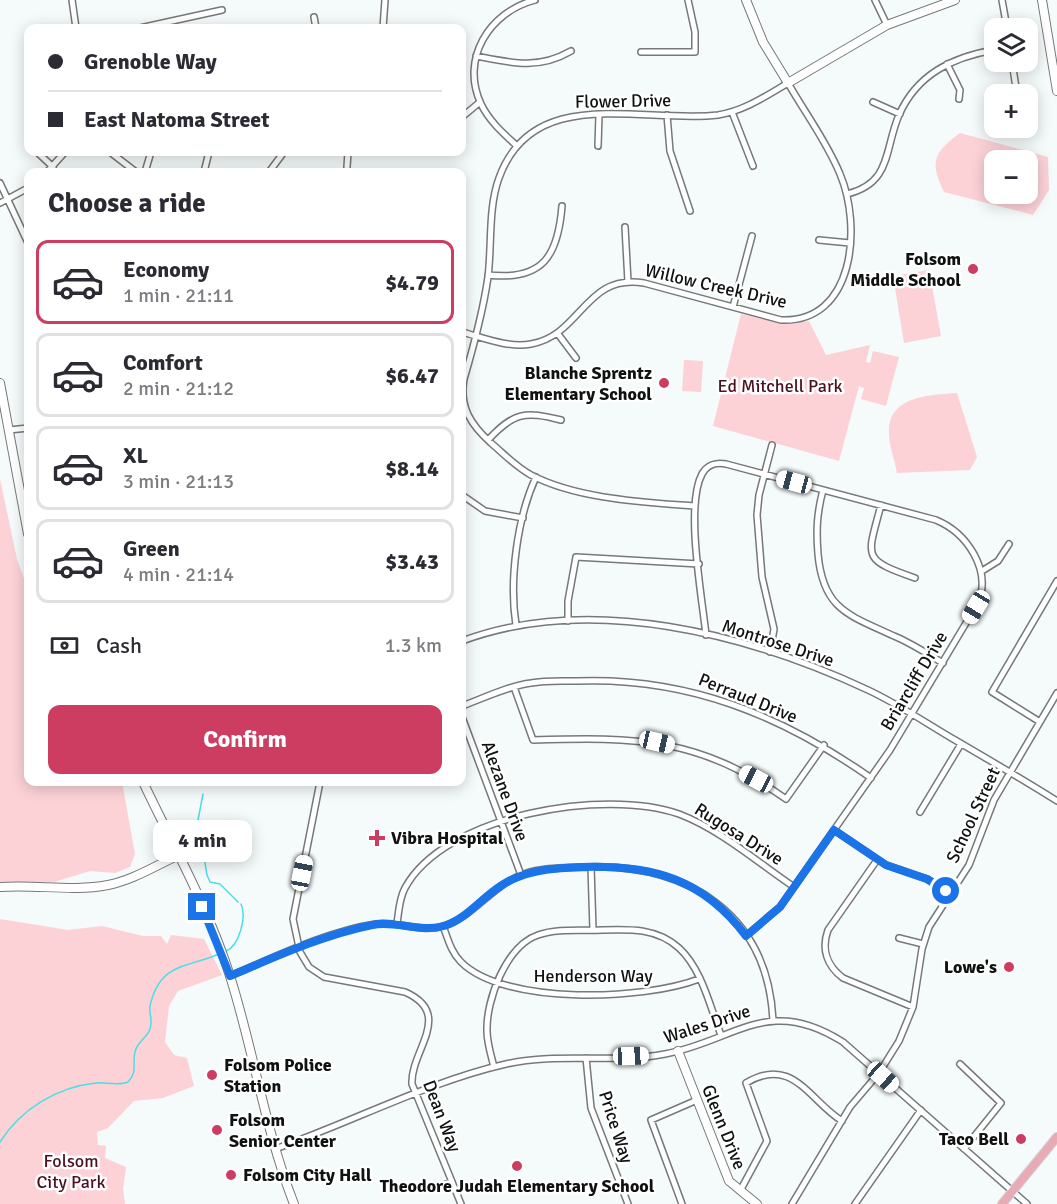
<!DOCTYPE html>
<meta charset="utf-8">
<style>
body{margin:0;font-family:Signika,sans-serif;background:#f7f7f7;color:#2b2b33;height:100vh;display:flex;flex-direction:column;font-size:22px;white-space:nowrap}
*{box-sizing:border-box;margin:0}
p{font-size:20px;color:#7c7c81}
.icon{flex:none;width:33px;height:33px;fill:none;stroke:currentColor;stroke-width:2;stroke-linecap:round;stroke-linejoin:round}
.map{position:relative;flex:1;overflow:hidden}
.panel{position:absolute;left:24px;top:168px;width:442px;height:618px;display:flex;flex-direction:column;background:#fff;border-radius:12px;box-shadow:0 3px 15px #0003}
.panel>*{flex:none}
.guide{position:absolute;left:24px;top:24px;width:442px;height:132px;border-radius:12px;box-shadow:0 3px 15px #0003;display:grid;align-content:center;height:132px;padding:0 24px;background:#fff}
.controls{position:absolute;left:984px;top:18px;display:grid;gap:12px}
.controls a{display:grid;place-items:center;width:54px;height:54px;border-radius:12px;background:#fff;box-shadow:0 3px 15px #0003;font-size:30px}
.end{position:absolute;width:27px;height:27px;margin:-14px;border:8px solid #1a73e8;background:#fff;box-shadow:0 0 0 3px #fff}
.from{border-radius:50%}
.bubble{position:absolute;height:42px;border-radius:12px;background:#fff;box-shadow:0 3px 15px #0003;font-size:20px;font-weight:700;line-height:42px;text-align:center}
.car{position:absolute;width:18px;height:36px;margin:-18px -9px;border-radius:8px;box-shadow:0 0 4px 2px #0007;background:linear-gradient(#fff 24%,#345 0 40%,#fff 0 76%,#345 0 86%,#fff 0)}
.guide b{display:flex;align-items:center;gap:21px;height:57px;font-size:22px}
.guide b+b{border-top:2px solid #e1e1e2}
.guide i{width:15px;height:15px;background:#2b2b33}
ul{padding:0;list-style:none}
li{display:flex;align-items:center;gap:18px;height:84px;margin:0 12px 9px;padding:0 12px;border:3px solid #e1e1e2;border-radius:12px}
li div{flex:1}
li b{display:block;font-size:22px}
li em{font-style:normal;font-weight:700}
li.selected{border-color:#cd3d62}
li>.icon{width:54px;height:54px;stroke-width:1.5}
h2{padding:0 24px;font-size:27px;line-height:72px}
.pay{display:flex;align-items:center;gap:15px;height:66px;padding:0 24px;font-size:22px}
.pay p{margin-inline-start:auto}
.primary-button{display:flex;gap:12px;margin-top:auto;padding:12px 24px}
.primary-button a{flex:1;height:69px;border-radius:12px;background:#cd3d62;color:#fff;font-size:24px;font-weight:700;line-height:69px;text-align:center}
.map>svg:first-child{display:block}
.green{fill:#fcd2d7;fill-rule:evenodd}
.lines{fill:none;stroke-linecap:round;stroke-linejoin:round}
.stream{stroke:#4cdee7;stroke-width:1.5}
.street-casing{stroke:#757979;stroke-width:8}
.secondary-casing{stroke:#757979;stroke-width:10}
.primary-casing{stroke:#d4d4d4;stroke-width:10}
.street{stroke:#fff;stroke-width:5}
.secondary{stroke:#fff;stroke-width:8}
.primary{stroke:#e8abb6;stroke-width:8}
.route{stroke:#1a73e8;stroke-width:8}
.poi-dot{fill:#cd3d62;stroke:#fff;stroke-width:2}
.labels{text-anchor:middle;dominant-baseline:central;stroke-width:5;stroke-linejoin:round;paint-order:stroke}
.street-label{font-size:18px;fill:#101111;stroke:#fff}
.poi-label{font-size:18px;font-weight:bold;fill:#101111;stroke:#fff;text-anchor:end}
.park-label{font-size:18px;fill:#4d1020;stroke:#fff}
</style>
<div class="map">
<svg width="1057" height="1204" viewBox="0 0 1057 1204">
<rect width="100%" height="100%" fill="#f5fafa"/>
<path class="green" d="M 960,133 L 1048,157 L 1049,190 L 1033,215 L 944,192 C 929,162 934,152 960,133 ZM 994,160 L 1028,160 L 1028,194 L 994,194 Z
M 929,270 L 941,336 L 904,343 L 893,276 Z
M 741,314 L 785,324 L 809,321 L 826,355 L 870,345 L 866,362 L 870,363 L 873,351 L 899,357 L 886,406 L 861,399 L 864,388 L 859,386 L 839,461 L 713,426 Z
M 684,360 L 703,361 L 701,392 L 682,391 Z
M 957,393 L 977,457 L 970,470 L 897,473 C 895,460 888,444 889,430 C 890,395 932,395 957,393 Z
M 0,479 L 17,559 L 28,590 L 28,782 L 122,782 L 135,854 L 130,867 L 115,873 L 90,871 L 54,882 L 0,882 Z
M 0,919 L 68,930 L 102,926 L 143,936 L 161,936 L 167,944 L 171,935 L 204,939 L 222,975 L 178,991 L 169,1006 L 165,1042 L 174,1055 L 187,1058 L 194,1086 L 163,1098 L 134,1101 L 108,1128 L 97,1132 L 98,1145 L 106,1146 L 105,1158 L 126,1167 L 123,1189 L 125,1204 L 0,1204 Z"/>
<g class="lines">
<path class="stream" d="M 203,794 L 198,820 L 207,875 L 210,882 L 220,884 L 238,902
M 226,951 C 239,946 247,917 241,904
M 0,1142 C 21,1109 57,1087 96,1083 C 106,1082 119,1086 128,1082 C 138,1072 132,1063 135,1052 C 137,1042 147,1038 150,1029 C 153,1021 149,1014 150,1006 C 160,962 187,968 219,954"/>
<g class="street-casing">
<path id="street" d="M 72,0 L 76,28
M 875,0 L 887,25
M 1002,0 L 1007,28
M 314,17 L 316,28
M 140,28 L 222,10
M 383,28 L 385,0
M 641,52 L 695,52 L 695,32 L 688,0
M 476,56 C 512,63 538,70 571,51
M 1012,62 L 1017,94
M 947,64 L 960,90 L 959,99
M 873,102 L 900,114
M 732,112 L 753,166
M 667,115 L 670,151 L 690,211
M 462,117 L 480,102
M 517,146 C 504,134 489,121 481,104 C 460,59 489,12 535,0
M 598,146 L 599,115
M 37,152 L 53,167
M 110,152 L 136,172
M 347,167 L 348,152
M 47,172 L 65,152
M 145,172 L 151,152
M 204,172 L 209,152
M 269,172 L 284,152
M 0,183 L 28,243
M 847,194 C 892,183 884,150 899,115 C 917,74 953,57 994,50
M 0,203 L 28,188
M 625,227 L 628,282
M 819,240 L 850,243
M 488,275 C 543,281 558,256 562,206
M 733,307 L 752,236
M 462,332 C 484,338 508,348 531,344 C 582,335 585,273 644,283 L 781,320 C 855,323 862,226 840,174 C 827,142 805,113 788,83 C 766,96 744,111 718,115 C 644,124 533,83 499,178 C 488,208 492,245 488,277 C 483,312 474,345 464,379 C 459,407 471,425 491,443 C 504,454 516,467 531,475 C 577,499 643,502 694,506
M 558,334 L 576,358
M 9,430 L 28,428
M 488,440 C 514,412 525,411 561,420
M 823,490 C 817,513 816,530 818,554 C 823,610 849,615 894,636 C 911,643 926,653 943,663
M 462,495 L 485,511 L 523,518
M 881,505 C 867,558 861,559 915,578
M 982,571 L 998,561 L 1009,544
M 568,621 L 568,601 L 576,557 L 699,564
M 516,625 C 509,581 517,518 536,477
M 706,635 C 702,597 685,506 702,474 C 707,465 716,462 726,464 L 936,520 C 967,533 992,570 978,603 L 890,750 L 780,907 L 746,936
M 462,641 C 591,593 748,634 868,690 C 898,704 926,723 955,740 C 989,760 1024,780 1057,801
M 770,652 L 774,629 L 762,577 L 757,515 L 759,495 L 772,445
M 514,687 L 533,740 C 637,737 698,737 786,799 L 824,745
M 462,706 C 484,698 508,686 531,683 C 546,680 562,681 577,681 C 688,677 781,715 871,778
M 462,717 L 521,875
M 1040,722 L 992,692 L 1057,581
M 320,782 L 293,919 L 300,952 L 309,967 L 324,977 L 405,992 C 455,1014 410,1051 412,1084 L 461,1204
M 920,812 L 961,744
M 834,830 L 886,865 L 927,879 L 950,893
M 877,860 L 828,930 C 821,949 827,966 843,978 L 913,1007
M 591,867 L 593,930
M 397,923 C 399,911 399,899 405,888 C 445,814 606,788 679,814 C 721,830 757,862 794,887
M 443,926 C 448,939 451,952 461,962 C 505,1006 645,1000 699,979
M 899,938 L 923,944
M 230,976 C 275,957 328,931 376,924 C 399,921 421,933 444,926 C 473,917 492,885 524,874 C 544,867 565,868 587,867 C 687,864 768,913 773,1021
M 586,1058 L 591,1108 L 628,1204
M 960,1064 L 1001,1103 L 964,1149
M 494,1067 C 491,1055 487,1043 487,1031 C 486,1000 506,946 538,935 C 557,928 582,931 602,930 C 630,929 657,928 679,948 C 702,969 710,1007 721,1035
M 275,1149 C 350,1123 430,1081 506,1064 C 558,1052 613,1064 665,1054 C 735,1041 768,994 843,1042 L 1027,1204
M 424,1189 L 452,1183
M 740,1191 L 767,1141 L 746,1083 C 792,1055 809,1100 842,1121
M 682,1204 L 651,1120 L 697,1100
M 792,1204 L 850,1107 L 879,1073 L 899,1041 L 913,1007 L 922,949 L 929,927 L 969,865 L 994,800 L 1057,693
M 855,1204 L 921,1110"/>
</g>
<g class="secondary-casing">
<path id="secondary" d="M 746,0 L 763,42 L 788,83 L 887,25 L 955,0
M 1042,0 L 1057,91
M 0,383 L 28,534
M 143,782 C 173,845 209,909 230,976 C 254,1052 265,1130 294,1204
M 0,887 C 36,884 72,892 108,885 C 133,880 155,866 177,856
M 678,1051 L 729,1181 L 757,1204"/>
</g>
<g class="primary-casing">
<path id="primary" d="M 1002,1204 L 1057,1137"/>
</g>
<use href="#street" class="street"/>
<use href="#secondary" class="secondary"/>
<use href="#primary" class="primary"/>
</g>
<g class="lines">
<path class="route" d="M 202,907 L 230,976 C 275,957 323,935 372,925 C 396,920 420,933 444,926 C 470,918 486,891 511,880 C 534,869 558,868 582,867 C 653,865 702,878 746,936 L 780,907 L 834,830 L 886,865 L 927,879 L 946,891"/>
</g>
<g class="poi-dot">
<circle cx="973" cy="269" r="6"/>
<circle cx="664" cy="383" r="6"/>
<path d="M374 829h6v6h6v6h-6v6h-6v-6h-6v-6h6z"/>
<circle cx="1009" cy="967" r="6"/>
<circle cx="212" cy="1075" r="6"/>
<circle cx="217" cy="1130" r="6"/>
<circle cx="1021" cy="1139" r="6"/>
<circle cx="517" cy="1166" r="6"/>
<circle cx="231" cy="1175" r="6"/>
</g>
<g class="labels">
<g class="street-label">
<text transform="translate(623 101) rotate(-1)">Flower Drive</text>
<text transform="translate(716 286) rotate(13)">Willow Creek Drive</text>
<text transform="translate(778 643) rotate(18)">Montrose Drive</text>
<text transform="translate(914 681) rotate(-59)">Briarcliff Drive</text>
<text transform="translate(748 698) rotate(22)">Perraud Drive</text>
<text transform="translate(505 791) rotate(70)">Alezane Drive</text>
<text transform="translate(973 815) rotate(-65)">School Street</text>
<text transform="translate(739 834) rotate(32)">Rugosa Drive</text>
<text x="593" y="976">Henderson Way</text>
<text transform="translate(707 1024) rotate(-18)">Wales Drive</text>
<text transform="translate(442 1116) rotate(69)">Dean Way</text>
<text transform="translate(616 1127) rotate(72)">Price Way</text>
<text transform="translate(724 1127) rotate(68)">Glenn Drive</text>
</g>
<g class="poi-label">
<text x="961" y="259">Folsom<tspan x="961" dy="21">Middle School</tspan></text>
<text x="652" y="373">Blanche Sprentz<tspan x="652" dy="21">Elementary School</tspan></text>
<text x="391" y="838" text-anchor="start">Vibra Hospital</text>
<text x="997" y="967">Lowe's</text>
<text x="224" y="1065" text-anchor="start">Folsom Police<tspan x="224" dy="21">Station</tspan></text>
<text x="229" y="1120" text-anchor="start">Folsom<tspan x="229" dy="21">Senior Center</tspan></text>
<text x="1009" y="1139">Taco Bell</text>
<text x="243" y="1175" text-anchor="start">Folsom City Hall</text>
<text x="517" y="1186" text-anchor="middle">Theodore Judah Elementary School</text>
</g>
<g class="park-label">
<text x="780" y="386">Ed Mitchell Park</text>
<text x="71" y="1161">Folsom<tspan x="71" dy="21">City Park</tspan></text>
</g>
</g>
</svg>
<div class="controls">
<a><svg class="icon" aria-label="layers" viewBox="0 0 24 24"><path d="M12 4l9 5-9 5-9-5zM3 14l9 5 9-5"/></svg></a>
<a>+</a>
<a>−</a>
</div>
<i class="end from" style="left:946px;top:891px"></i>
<i class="end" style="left:202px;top:907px"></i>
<div class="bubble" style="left:153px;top:820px;width:99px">4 min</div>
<i class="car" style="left:794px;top:482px;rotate:285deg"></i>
<i class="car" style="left:976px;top:607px;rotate:211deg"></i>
<i class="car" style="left:657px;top:742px;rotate:103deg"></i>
<i class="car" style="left:756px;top:779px;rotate:298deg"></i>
<i class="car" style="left:302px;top:873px;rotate:11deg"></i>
<i class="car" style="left:631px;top:1056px;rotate:88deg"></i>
<i class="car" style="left:883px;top:1077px;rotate:132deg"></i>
<div class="guide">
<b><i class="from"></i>Grenoble Way</b>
<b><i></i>East Natoma Street</b>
</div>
<section class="panel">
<h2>Choose a ride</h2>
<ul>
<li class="selected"><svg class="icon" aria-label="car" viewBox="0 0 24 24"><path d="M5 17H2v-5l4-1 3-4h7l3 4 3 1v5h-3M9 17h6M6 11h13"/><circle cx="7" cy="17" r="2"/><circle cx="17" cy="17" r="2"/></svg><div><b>Economy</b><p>1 min · 21:11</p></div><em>$4.79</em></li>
<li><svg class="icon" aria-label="car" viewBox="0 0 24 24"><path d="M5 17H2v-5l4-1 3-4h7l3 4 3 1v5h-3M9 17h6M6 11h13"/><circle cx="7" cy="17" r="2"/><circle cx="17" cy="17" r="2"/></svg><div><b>Comfort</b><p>2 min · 21:12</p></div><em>$6.47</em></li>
<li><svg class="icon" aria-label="car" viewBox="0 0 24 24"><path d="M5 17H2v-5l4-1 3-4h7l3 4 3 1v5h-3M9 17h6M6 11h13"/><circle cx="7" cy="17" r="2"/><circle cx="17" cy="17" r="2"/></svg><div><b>XL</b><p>3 min · 21:13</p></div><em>$8.14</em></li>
<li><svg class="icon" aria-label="car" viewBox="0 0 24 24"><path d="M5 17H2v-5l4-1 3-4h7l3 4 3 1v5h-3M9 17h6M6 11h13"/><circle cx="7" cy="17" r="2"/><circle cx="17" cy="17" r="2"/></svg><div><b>Green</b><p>4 min · 21:14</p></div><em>$3.43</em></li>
</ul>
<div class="pay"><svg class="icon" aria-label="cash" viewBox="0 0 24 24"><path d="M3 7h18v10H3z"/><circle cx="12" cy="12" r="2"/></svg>Cash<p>1.3 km</p></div>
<div class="primary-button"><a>Confirm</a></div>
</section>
</div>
